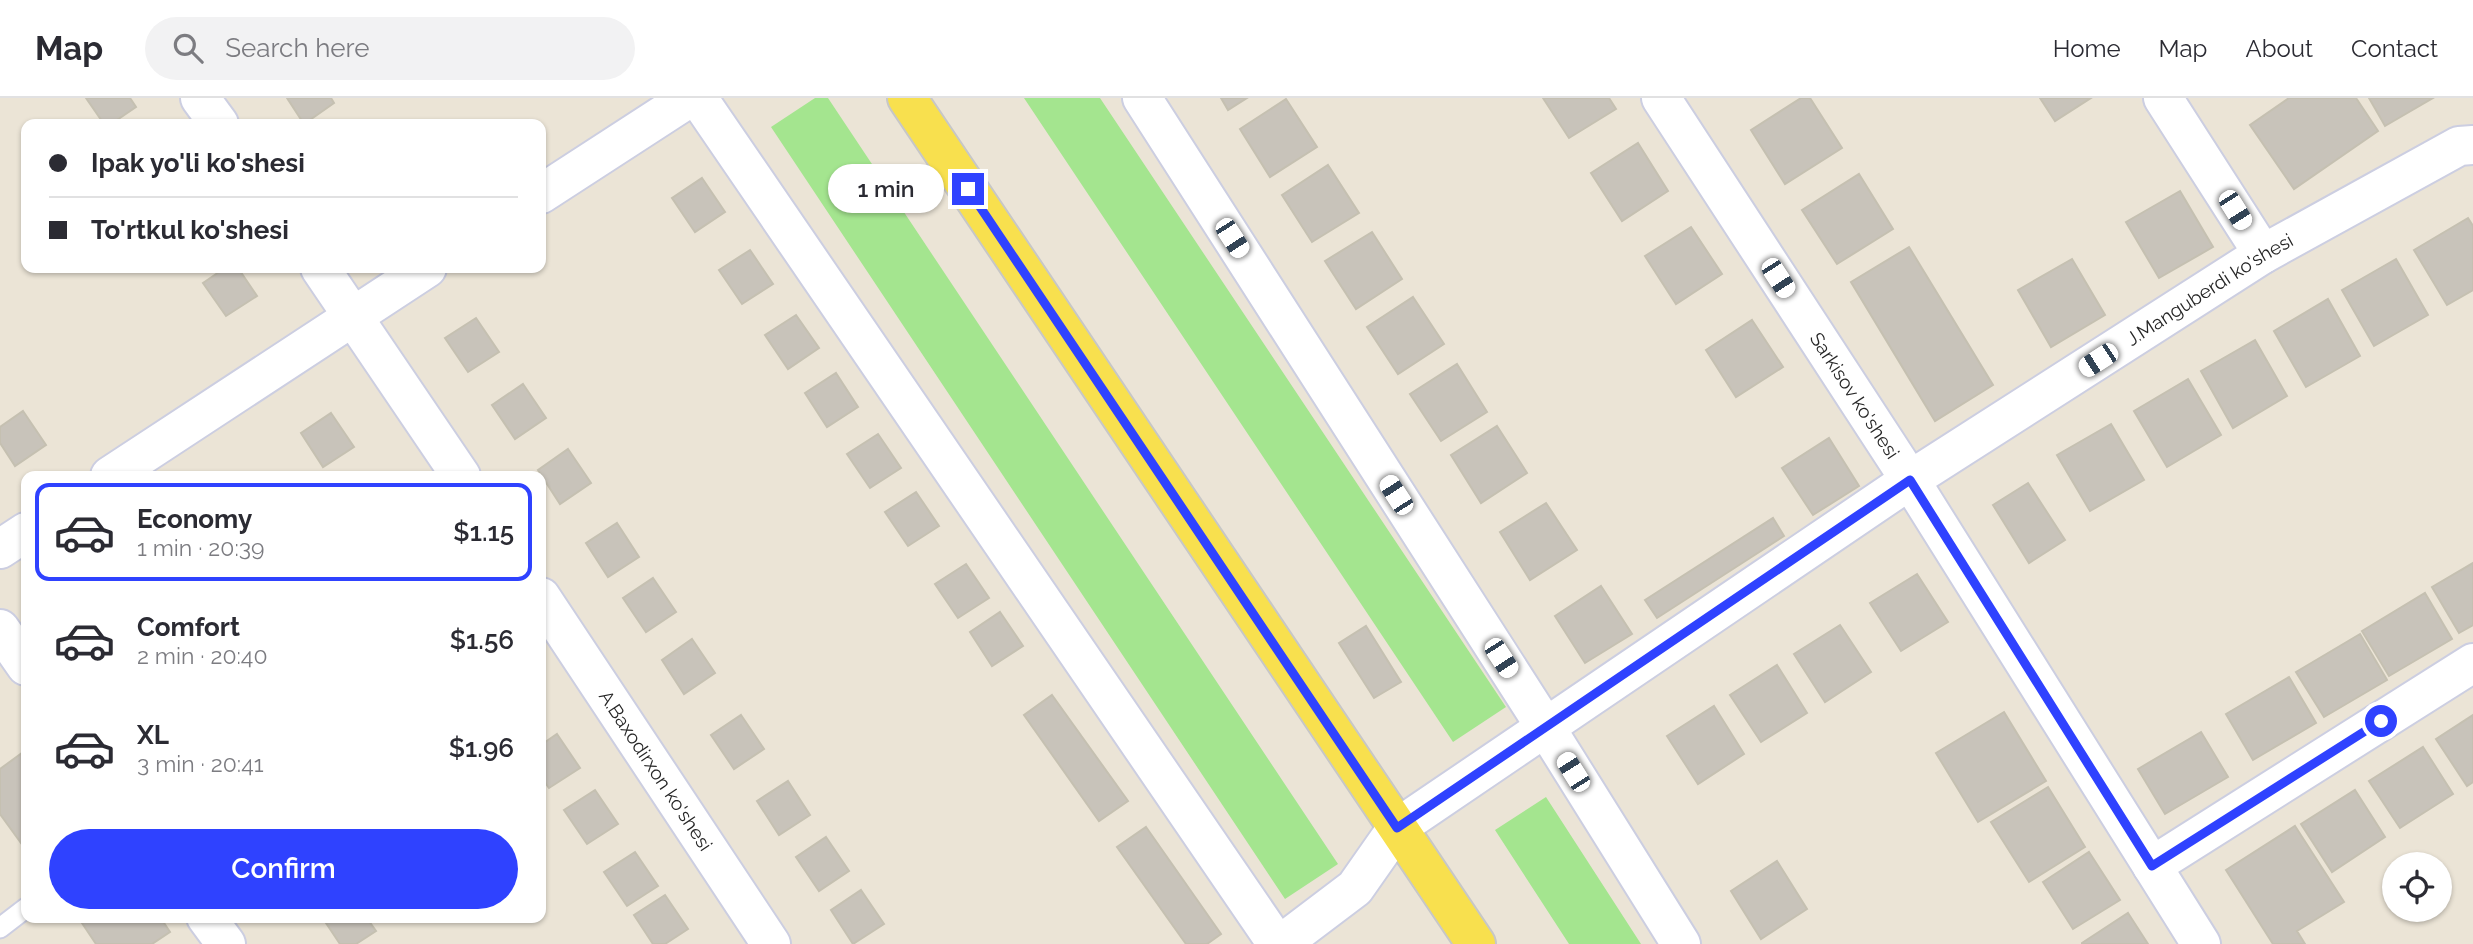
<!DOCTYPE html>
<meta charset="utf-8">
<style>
body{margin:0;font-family:Raleway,sans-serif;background:#f2f2f3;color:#2b2b33;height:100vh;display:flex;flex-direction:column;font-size:26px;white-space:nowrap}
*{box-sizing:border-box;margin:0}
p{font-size:23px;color:#7c7c81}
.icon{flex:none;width:38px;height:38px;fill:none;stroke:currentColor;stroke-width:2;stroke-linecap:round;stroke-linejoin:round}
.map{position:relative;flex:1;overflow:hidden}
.sheet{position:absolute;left:21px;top:373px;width:525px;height:452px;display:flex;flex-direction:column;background:#fff;border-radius:14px;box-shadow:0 2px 5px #0004}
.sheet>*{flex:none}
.banner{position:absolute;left:21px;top:21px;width:525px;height:154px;border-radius:14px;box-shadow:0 2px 5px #0004;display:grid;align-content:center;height:154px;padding:0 28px;background:#fff}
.tools{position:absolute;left:2382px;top:754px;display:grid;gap:14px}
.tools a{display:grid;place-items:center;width:70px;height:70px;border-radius:50%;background:#fff;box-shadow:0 2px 5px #0004;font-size:35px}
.end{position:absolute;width:32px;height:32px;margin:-16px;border:9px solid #2f42ff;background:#fff;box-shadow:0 0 0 4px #fff}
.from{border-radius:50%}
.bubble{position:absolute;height:49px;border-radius:24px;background:#fff;box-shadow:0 2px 5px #0004;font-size:23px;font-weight:600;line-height:49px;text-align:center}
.car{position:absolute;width:21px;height:42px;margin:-21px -10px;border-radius:9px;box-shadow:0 0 5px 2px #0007;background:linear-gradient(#fff 24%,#345 0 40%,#fff 0 76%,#345 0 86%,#fff 0)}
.banner b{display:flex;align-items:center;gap:24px;height:66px;font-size:26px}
.banner b+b{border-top:2px solid #e1e1e2}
.banner i{width:18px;height:18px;background:#2b2b33}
ul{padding:12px 0 0;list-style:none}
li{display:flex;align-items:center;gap:21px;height:98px;margin:0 14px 10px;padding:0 14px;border:4px solid transparent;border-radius:14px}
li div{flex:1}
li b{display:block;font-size:26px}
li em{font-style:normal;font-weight:600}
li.selected{border-color:#2f42ff}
li>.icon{width:63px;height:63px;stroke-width:1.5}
.button{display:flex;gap:14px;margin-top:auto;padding:14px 28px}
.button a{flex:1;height:80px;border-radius:42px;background:#2f42ff;color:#fff;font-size:28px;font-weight:600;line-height:80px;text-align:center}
header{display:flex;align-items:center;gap:42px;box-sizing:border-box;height:98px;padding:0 35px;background:#fff;border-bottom:2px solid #e1e1e2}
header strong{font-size:33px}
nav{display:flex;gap:38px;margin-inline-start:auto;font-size:24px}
.search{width:490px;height:63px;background:#f2f2f3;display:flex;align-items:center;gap:18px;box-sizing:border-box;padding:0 24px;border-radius:38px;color:#7c7c81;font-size:26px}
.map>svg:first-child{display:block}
.green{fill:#a4e58f}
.building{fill:#c8c3ba;stroke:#c5c0b1;stroke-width:2}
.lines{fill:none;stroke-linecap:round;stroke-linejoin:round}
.lane-casing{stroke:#cccee1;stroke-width:23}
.street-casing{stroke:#cccee1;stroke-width:42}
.primary-casing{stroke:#c7c7c7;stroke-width:42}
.lane{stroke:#fff;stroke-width:19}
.street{stroke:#fff;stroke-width:38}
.primary{stroke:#f8e04e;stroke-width:38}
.route{stroke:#2f42ff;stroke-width:9}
.labels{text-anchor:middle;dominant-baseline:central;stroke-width:5;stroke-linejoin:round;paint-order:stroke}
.street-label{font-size:19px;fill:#262626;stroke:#fff}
</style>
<header>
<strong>Map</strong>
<div class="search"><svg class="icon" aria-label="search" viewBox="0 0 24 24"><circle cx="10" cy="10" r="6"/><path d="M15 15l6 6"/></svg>Search here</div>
<nav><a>Home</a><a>Map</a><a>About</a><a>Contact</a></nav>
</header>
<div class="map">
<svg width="2473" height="846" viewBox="0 0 2473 846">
<rect width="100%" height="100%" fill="#ebe4d6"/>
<path class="green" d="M 815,0 L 828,0 L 1338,766 L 1285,801 L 771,29 Z
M 1024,0 L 1100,0 L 1506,609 L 1453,644 Z
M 1546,699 L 1641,846 L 1569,846 L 1495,732 Z"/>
<path class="building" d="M 86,0 L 130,0 L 136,9 L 111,26 L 104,26 Z
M 287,0 L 331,0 L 334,5 L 304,26 Z
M 1221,0 L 1247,0 L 1228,12 Z
M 1543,0 L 1609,0 L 1616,11 L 1569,40 Z
M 1801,0 L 1810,0 L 1842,50 L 1785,86 L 1751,32 Z
M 2040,0 L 2091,0 L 2055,23 Z
M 2289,0 L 2356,0 L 2378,33 L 2294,91 L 2250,27 Z
M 2369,0 L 2433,0 L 2385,28 Z
M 1286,1 L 1317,49 L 1270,79 L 1240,31 Z
M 1638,45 L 1668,93 L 1622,123 L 1591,75 Z
M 1328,67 L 1359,115 L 1312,144 L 1282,97 Z
M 1859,76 L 1893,131 L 1837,166 L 1802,112 Z
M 702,80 L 725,114 L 695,134 L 672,100 Z
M 2180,93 L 2213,149 L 2159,180 L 2126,124 Z
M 2468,120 L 2473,128 L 2473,192 L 2447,207 L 2414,152 Z
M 1691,129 L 1722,176 L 1676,206 L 1645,158 Z
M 1372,134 L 1402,181 L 1356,211 L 1325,163 Z
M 1909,149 L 1993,287 L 1935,323 L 1851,184 Z
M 750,152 L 773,186 L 742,206 L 719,172 Z
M 2072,161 L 2105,217 L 2051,249 L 2018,192 Z
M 2396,161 L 2428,217 L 2374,248 L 2342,192 Z
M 225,170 L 238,170 L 257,198 L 226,218 L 203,185 Z
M 1413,199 L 1444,246 L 1398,276 L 1367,229 Z
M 2328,201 L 2360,258 L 2306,289 L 2274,233 Z
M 796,217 L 819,250 L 788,271 L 765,237 Z
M 476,220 L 499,254 L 468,274 L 445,240 Z
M 1752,222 L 1783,269 L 1736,299 L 1706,252 Z
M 2255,242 L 2287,298 L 2233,330 L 2201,273 Z
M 1457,266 L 1487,314 L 1441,343 L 1410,296 Z
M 836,275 L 858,309 L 827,329 L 805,295 Z
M 2188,281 L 2221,337 L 2167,369 L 2134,313 Z
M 523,286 L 546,320 L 515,341 L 492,307 Z
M 23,313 L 46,347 L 15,368 L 0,345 L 0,329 Z
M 331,315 L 354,349 L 323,369 L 301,335 Z
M 2111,326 L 2144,382 L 2090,413 L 2057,357 Z
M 1497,328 L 1527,375 L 1481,405 L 1451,357 Z
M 878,336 L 901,370 L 870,390 L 847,356 Z
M 1829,340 L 1859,388 L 1813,417 L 1782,370 Z
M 568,351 L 591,385 L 560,406 L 538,372 Z
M 2028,385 L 2065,442 L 2029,465 L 1993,407 Z
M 916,394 L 939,428 L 908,448 L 885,414 Z
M 1546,405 L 1577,452 L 1530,482 L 1500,434 Z
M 1773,420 L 1784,438 L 1657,520 L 1645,502 Z
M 617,425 L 639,459 L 608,479 L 586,445 Z
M 2473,465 L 2473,527 L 2459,535 L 2432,489 Z
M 966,466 L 989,500 L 958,520 L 935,486 Z
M 1917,476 L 1948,524 L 1901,553 L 1870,505 Z
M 653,480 L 676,514 L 646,534 L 623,500 Z
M 1601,488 L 1632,536 L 1585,565 L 1555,518 Z
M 2425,495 L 2452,541 L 2389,578 L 2362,533 Z
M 1000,514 L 1023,548 L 992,568 L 970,534 Z
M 1840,527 L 1871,574 L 1825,604 L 1794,556 Z
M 1366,528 L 1401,584 L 1374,600 L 1339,545 Z
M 2360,536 L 2387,582 L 2324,619 L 2296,574 Z
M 692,541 L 715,575 L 684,596 L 662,562 Z
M 1777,567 L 1807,615 L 1761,644 L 1730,597 Z
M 2289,579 L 2316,625 L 2253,662 L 2226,616 Z
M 1052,597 L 1128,703 L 1099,723 L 1024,617 Z
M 1714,608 L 1744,656 L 1698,686 L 1667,638 Z
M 2004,614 L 2046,683 L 1978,724 L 1936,655 Z
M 741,617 L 764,651 L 734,671 L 711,637 Z
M 2473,617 L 2473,684 L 2467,688 L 2436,641 Z
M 2201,634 L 2228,679 L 2165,716 L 2138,671 Z
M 557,636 L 580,670 L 549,690 L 541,679 L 541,647 Z
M 2423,649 L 2453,696 L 2400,730 L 2369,683 Z
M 26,652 L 26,752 L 0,716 L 0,671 Z
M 788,683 L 810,717 L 779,737 L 757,703 Z
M 2048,689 L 2085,749 L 2029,784 L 1991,724 Z
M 595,692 L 618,726 L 587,746 L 564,712 Z
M 2355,692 L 2385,739 L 2332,774 L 2301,726 Z
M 2295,728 L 2344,804 L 2297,833 L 2305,846 L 2273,846 L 2226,772 Z
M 1146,729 L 1221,836 L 1207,846 L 1186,846 L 1117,749 Z
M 826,739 L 849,773 L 819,793 L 796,759 Z
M 635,754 L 658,788 L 627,808 L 604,774 Z
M 2089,754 L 2120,802 L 2073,831 L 2043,784 Z
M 1777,763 L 1807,811 L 1761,841 L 1731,793 Z
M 861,792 L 884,826 L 853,846 L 831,812 Z
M 665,797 L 688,831 L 665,846 L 653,846 L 634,817 Z
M 2128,815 L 2148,846 L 2082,846 L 2082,845 Z
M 91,819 L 160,819 L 170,834 L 152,846 L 96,846 L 82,825 Z
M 322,819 L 366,819 L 376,833 L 356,846 L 340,846 Z"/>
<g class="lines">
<g class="lane-casing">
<path id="lane" d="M 0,830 L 26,810"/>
</g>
<g class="street-casing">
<g id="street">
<path d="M 200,0 L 219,26"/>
<path d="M 698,0 L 1277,846"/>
<path d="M 1142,0 L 1546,630 L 1681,846"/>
<path id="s1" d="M 1661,0 L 1910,382 L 2201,846"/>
<path d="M 2163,0 L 2263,156"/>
<path d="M 541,96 L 689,0"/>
<path d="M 320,170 L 461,378"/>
<path d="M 110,378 L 427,170"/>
<path d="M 0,451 L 26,434"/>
<path id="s2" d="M 541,499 L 771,846"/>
<path d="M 0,531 L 26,568"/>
<path d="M 2152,768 L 2473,565"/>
<path d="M 206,819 L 226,846"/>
<path id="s3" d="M 1281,846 L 1355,790 L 1397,730 L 1910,382 L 2263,156 L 2459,48 L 2473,47"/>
</g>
</g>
<g class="primary-casing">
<path id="primary" d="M 907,0 L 1476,846"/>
</g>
<use href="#lane" class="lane"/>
<use href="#street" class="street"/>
<use href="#primary" class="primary"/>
</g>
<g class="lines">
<path class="route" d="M 968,91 L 1397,730 L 1910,382 L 2152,768 L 2381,623"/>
</g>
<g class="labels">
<g class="street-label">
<text stroke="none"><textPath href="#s3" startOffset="1141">J.Manguberdi ko'shesi</textPath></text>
<text stroke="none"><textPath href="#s1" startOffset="355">Sarkisov ko'shesi</textPath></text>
<text stroke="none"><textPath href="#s2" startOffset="208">A.Baxodirxon ko'shesi</textPath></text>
</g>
</g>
</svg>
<div class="tools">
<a><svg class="icon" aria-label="locate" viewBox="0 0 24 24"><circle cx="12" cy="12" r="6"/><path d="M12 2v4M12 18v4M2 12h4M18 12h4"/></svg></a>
</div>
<i class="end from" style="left:2381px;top:623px"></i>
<i class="end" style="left:968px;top:91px"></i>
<div class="bubble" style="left:828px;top:66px;width:116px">1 min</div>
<i class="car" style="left:2235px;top:112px;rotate:148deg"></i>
<i class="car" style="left:1232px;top:140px;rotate:147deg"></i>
<i class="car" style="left:1778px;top:180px;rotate:147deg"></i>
<i class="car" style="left:2098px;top:262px;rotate:237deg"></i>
<i class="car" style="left:1396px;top:397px;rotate:327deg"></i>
<i class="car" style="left:1501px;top:560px;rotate:147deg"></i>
<i class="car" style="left:1573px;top:674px;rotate:328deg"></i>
<div class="banner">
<b><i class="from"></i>Ipak yo'li ko'shesi</b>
<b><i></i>To'rtkul ko'shesi</b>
</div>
<section class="sheet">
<ul>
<li class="selected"><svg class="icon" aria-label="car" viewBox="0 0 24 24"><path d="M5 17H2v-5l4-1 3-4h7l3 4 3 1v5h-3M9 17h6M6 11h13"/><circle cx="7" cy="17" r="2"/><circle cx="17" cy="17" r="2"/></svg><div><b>Economy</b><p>1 min · 20:39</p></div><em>$1.15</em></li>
<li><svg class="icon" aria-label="car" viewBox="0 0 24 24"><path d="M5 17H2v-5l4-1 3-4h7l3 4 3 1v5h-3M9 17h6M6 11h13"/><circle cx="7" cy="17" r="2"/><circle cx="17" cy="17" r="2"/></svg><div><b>Comfort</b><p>2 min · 20:40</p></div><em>$1.56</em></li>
<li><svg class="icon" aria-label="car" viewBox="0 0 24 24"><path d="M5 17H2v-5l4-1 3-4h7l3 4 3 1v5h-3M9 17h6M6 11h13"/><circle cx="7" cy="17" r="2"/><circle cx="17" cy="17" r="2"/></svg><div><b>XL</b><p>3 min · 20:41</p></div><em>$1.96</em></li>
</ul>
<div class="button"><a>Confirm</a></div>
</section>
</div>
